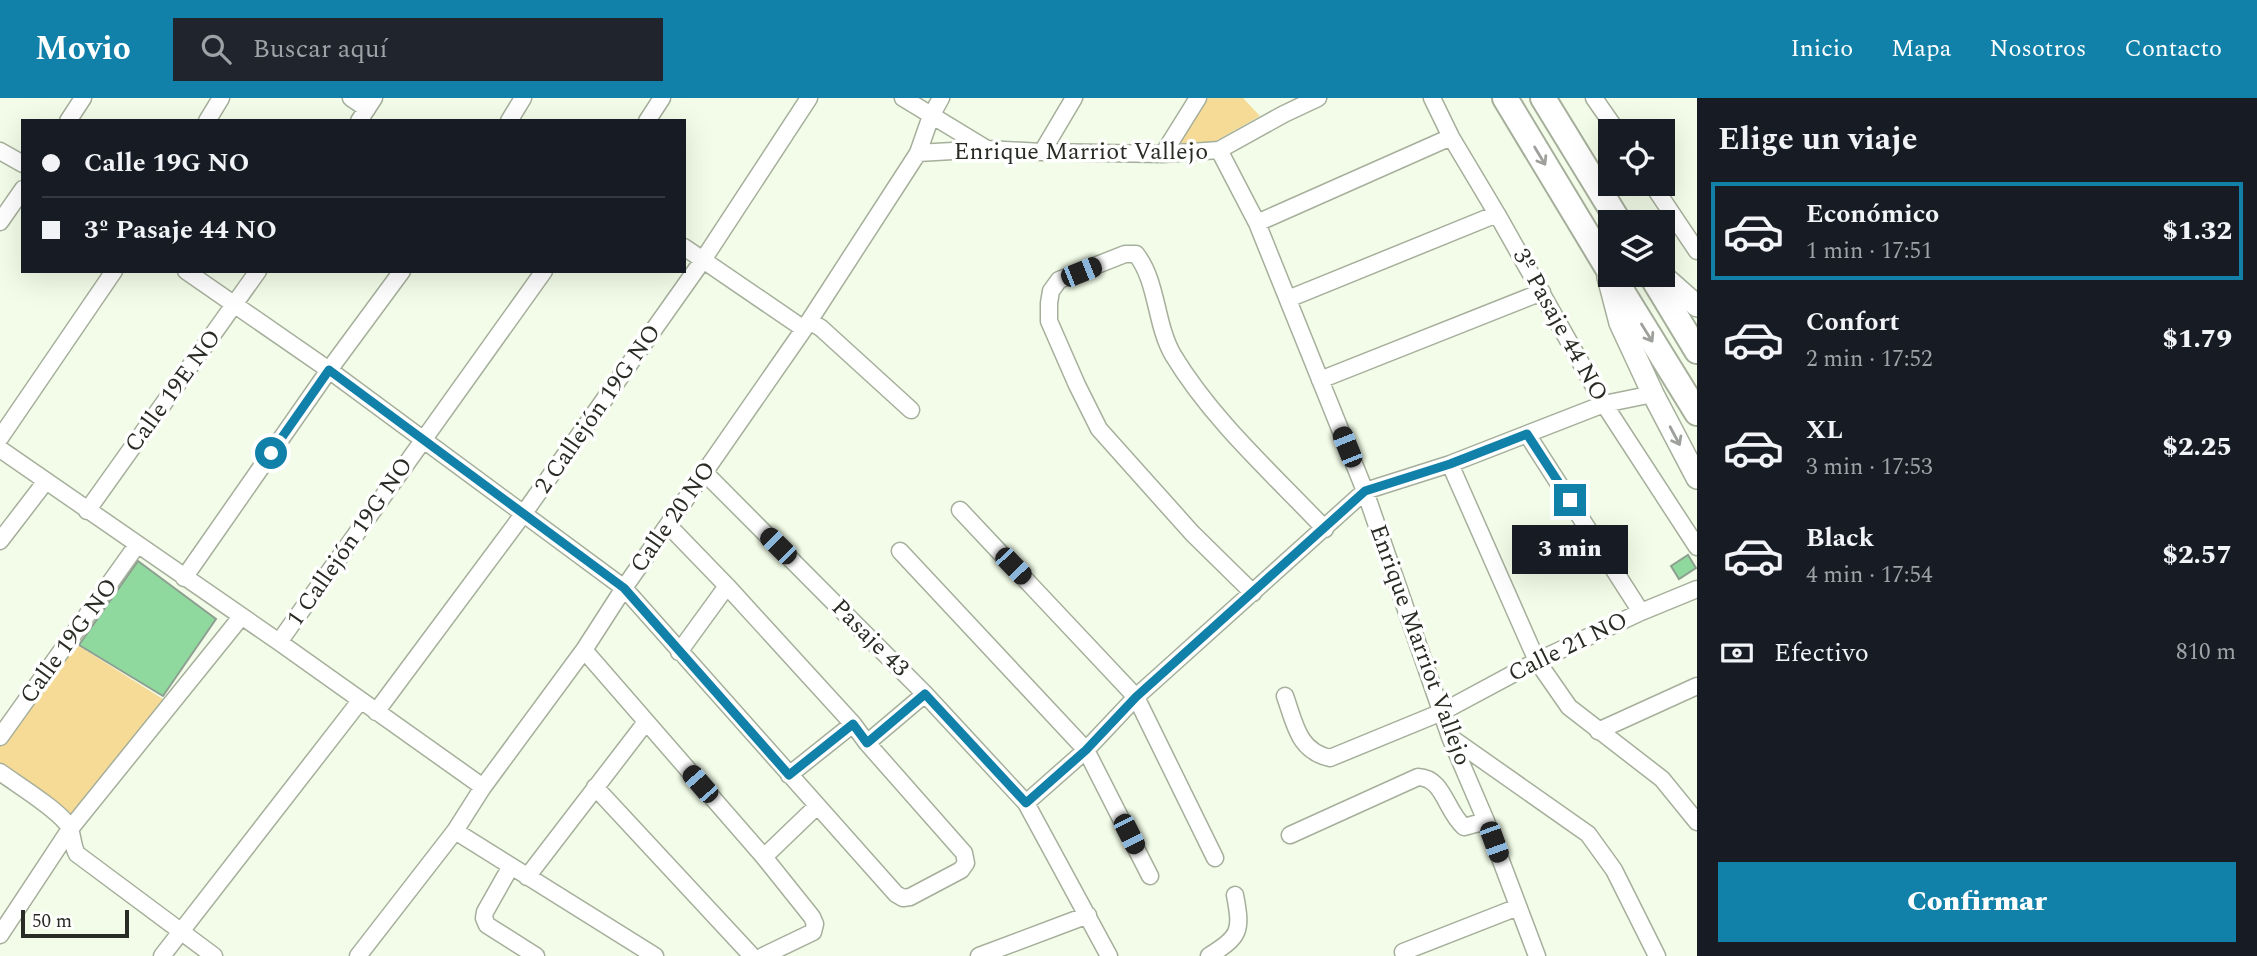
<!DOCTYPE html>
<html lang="es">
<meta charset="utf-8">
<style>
body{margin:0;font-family:Spectral,serif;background:#20242c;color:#f1f3f6;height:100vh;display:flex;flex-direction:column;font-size:26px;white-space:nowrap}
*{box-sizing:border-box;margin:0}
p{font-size:23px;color:#9ea1a6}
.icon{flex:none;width:38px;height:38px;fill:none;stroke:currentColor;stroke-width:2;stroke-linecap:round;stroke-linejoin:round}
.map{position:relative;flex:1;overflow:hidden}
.details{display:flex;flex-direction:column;background:#171b24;width:560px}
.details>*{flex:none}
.banner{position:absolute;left:21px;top:21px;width:665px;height:154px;border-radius:0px;box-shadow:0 7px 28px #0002;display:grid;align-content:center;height:154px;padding:0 21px;background:#171b24}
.tools{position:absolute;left:1598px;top:21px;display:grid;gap:14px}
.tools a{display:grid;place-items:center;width:77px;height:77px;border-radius:0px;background:#171b24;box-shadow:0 7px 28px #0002;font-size:35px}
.scale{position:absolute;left:21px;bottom:18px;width:108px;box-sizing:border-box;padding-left:7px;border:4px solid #282c24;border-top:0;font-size:19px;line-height:24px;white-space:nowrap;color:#282c24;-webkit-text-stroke:5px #fff;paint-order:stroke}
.end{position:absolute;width:32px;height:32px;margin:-16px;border:9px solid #1281a9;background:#fff;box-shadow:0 0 0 4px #fff}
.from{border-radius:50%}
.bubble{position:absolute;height:49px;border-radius:0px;background:#171b24;box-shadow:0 7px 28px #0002;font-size:23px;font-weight:800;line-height:49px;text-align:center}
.car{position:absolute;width:21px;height:42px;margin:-21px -10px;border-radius:9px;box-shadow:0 0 5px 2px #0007;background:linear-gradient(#222 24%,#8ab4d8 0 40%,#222 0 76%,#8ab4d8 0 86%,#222 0)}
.banner b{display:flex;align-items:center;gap:24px;height:66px;font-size:26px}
.banner b+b{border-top:2px solid #363941}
.banner i{width:18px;height:18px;background:#f1f3f6}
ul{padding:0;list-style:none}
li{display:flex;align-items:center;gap:21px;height:98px;margin:0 14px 10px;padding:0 7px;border:4px solid transparent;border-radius:0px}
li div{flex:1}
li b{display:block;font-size:26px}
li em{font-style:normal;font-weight:800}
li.on{border-color:#1281a9}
li>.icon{width:63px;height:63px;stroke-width:1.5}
h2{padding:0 21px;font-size:32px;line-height:84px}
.pay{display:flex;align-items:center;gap:18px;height:77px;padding:0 21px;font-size:26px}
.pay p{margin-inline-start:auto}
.action{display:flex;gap:14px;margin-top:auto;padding:14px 21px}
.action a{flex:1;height:80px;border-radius:0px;background:#1281a9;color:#fff;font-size:28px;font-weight:800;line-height:80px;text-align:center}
header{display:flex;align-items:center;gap:42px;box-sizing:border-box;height:98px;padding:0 35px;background:#1281a9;color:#fff}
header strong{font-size:33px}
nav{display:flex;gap:38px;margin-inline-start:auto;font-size:24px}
.search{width:490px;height:63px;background:#20242c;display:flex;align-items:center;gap:18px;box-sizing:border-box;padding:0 24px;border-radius:0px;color:#9ea1a6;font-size:26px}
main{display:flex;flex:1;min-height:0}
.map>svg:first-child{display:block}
.park{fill:#f6db97}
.building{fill:#90d99e;stroke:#8d9f90;stroke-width:2}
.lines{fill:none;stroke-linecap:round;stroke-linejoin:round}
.minor-casing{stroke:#a5af9b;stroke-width:19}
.major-casing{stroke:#a5af9b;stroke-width:24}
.highway-casing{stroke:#a5af9b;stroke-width:28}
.minor{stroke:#fff;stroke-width:16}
.major{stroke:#fff;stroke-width:21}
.highway{stroke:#fff;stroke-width:24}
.oneway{stroke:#9ea09c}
.route{stroke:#1281a9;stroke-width:9}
.labels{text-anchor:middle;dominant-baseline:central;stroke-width:7;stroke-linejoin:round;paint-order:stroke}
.street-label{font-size:24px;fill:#282c24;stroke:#fff}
</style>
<header>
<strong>Movio</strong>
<div class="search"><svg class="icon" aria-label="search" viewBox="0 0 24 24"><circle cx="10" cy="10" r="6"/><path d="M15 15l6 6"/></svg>Buscar aquí</div>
<nav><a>Inicio</a><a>Mapa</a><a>Nosotros</a><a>Contacto</a></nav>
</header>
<main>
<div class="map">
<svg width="1697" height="858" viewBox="0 0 1697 858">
<rect width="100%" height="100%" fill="#f2fce8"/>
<path class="park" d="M 1208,0 L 1243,0 L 1260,18 L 1205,49 L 1189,51 L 1177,44 Z
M 74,545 L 166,603 L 72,722 L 0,668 L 0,648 Z"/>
<path class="building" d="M 1688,457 L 1696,470 L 1679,481 L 1671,468 Z
M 138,463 L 216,521 L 163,598 L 79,547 Z"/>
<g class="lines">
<g class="minor-casing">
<path id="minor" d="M 351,0 L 367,11
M 903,0 L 987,51
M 1432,0 L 1451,39 L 1497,116 L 1604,306 L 1697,449
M 1594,0 L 1617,33
M 68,23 L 83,0
M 207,23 L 221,0
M 359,23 L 374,0
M 509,23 L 523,0
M 647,23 L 662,0
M 1219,52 L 1257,125 L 1365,393 L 1450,639 L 1486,723 L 1537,858
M 0,53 L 23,66
M 1042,54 L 1074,0
M 918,55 L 987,51 L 1042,54 L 1163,56 L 1219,52 L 1284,16 L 1318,0
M 1163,56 L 1198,0
M 1652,86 L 1697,153
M 0,124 L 23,91
M 1257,125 L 1451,39
M 684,149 L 804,231
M 186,173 L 329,272 L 624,490 L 896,796 L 903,800 L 910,799 L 961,772 L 966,765 L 964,755 L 867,645 L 853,626 L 727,488 L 668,427
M 1288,201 L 1497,116
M 809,223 L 821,230 L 911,312
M 1320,282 L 1542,194
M 1527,336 L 1641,514
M 0,340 L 114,173
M 0,351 L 279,544 L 483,689
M 1450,366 L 1537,563 L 1569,609 L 1662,681 L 1697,724
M 705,375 L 925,596 L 1026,705 L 1109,858
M 960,412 L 1136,599 L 1215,760
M 87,413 L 258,173
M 0,443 L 46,383
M 900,453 L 1086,652 L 1150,778
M 184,480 L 329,272 L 402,173
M 1253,495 L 1192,435 L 1099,331 L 1077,287 L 1049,223 L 1049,205 L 1051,193 L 1059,182 L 1125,156 L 1136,156 C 1158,184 1155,226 1173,257 C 1213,323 1272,375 1325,431
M 279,544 L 544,173
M 584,552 L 764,759 L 812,819 L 815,826 L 813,834 L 763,858
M 679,554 L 727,488
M 1285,598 C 1295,626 1298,653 1330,660 L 1442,614 L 1537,563 L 1641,514 L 1697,491
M 376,614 L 524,415 L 703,162 L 809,0
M 1598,633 L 1697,588
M 0,639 L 137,447
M 1450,639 L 1588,736 L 1614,772 L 1657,858
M 867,645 L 925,596
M 0,674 C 16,686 61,713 69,729 C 73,737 72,747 77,756 L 214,858
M 789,677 L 853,626
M 595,689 L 752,858
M 1026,705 L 1086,652 L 1136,599 L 1365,393 L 1450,366 L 1604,306 L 1653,296
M 455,733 L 655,858
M 1290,737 L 1418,679 C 1444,680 1445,712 1464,729 L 1486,723
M 764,759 L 817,708
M 511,768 L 485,814 L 484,820 L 487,827 L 536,858
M 527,779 L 646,624
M 0,837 L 70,731 L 241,519
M 1403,854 L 1518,809
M 162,858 L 360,603
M 358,858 L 455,733 L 483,689 L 584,552 L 624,490 L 804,231 L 918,55 L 931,18 L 941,0
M 979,858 L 1088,817
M 1209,858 C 1240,838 1242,834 1235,797"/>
</g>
<g class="major-casing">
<path id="major" d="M 1662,177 L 1697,208
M 1608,179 L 1620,225 L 1653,296 L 1697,380"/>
</g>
<g class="highway-casing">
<path id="highway" d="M 1505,0 L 1610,174
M 1543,0 L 1619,124
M 1612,177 L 1697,315
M 1651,177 L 1697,253"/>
</g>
<use href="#minor" class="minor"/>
<use href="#major" class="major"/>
<use href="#highway" class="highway"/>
</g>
<defs><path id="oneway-shaft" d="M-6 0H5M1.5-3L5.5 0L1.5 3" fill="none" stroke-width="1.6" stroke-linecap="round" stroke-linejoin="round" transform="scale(1.75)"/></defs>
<g class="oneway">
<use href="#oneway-shaft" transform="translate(1540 58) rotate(59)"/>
<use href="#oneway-shaft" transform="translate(1647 235) rotate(58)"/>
<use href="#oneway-shaft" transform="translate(1675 338) rotate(62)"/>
</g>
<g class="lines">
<path class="route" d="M 271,355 L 329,272 L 624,490 L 789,677 L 853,626 L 867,645 L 925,596 L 1026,705 L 1086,652 L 1136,599 L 1365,393 L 1450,366 L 1527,336 L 1570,402"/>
</g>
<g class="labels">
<g class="street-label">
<text x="1081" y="54">Enrique Marriot Vallejo</text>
<text transform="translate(1560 227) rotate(61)">3º Pasaje 44 NO</text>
<text transform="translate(173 293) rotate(-54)">Calle 19E NO</text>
<text transform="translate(598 311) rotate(-55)">2 Callejón 19G NO</text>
<text transform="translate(673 419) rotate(-55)">Calle 20 NO</text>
<text transform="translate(350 444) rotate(-55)">1 Callejón 19G NO</text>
<text transform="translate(870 540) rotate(45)">Pasaje 43</text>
<text transform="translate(69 543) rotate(-54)">Calle 19G NO</text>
<text transform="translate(1420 547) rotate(70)">Enrique Marriot Vallejo</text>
<text transform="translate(1568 549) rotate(-26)">Calle 21 NO</text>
</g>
</g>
</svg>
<div class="tools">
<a><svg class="icon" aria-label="locate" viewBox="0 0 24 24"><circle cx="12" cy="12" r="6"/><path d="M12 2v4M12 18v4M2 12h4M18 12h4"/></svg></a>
<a><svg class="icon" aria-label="layers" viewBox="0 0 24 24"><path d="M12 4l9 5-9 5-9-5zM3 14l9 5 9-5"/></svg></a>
</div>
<div class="scale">50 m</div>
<i class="end from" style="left:271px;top:355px"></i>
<i class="end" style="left:1570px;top:402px"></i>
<div class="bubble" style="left:1512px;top:427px;width:116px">3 min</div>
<i class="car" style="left:1081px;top:174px;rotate:68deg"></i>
<i class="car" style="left:1347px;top:349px;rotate:338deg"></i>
<i class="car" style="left:778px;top:448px;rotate:315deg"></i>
<i class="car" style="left:1013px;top:468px;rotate:136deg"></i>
<i class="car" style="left:700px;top:686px;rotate:319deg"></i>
<i class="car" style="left:1129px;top:736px;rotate:153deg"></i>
<i class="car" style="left:1494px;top:744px;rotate:160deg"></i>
<div class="banner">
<b><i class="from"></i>Calle 19G NO</b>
<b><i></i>3º Pasaje 44 NO</b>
</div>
</div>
<section class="details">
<h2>Elige un viaje</h2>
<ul>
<li class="on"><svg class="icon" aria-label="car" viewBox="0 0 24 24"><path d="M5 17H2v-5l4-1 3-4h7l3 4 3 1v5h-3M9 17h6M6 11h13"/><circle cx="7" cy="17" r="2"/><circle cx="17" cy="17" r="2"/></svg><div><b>Económico</b><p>1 min · 17:51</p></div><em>$1.32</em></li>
<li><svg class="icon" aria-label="car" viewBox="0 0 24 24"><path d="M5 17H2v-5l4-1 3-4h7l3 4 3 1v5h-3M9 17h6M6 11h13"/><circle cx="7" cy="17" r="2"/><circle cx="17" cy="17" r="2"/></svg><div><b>Confort</b><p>2 min · 17:52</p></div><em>$1.79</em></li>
<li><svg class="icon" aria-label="car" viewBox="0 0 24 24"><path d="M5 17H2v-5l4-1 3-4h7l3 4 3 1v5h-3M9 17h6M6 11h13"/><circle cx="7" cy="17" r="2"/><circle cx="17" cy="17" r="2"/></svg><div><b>XL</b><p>3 min · 17:53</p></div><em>$2.25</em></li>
<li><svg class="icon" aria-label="car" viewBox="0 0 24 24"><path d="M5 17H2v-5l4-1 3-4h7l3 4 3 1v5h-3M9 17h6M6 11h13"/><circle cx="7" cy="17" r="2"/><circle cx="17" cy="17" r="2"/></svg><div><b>Black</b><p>4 min · 17:54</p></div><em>$2.57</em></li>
</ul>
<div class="pay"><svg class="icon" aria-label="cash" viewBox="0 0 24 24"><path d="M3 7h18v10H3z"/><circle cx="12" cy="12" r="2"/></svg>Efectivo<p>810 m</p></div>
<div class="action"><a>Confirmar</a></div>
</section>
</main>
